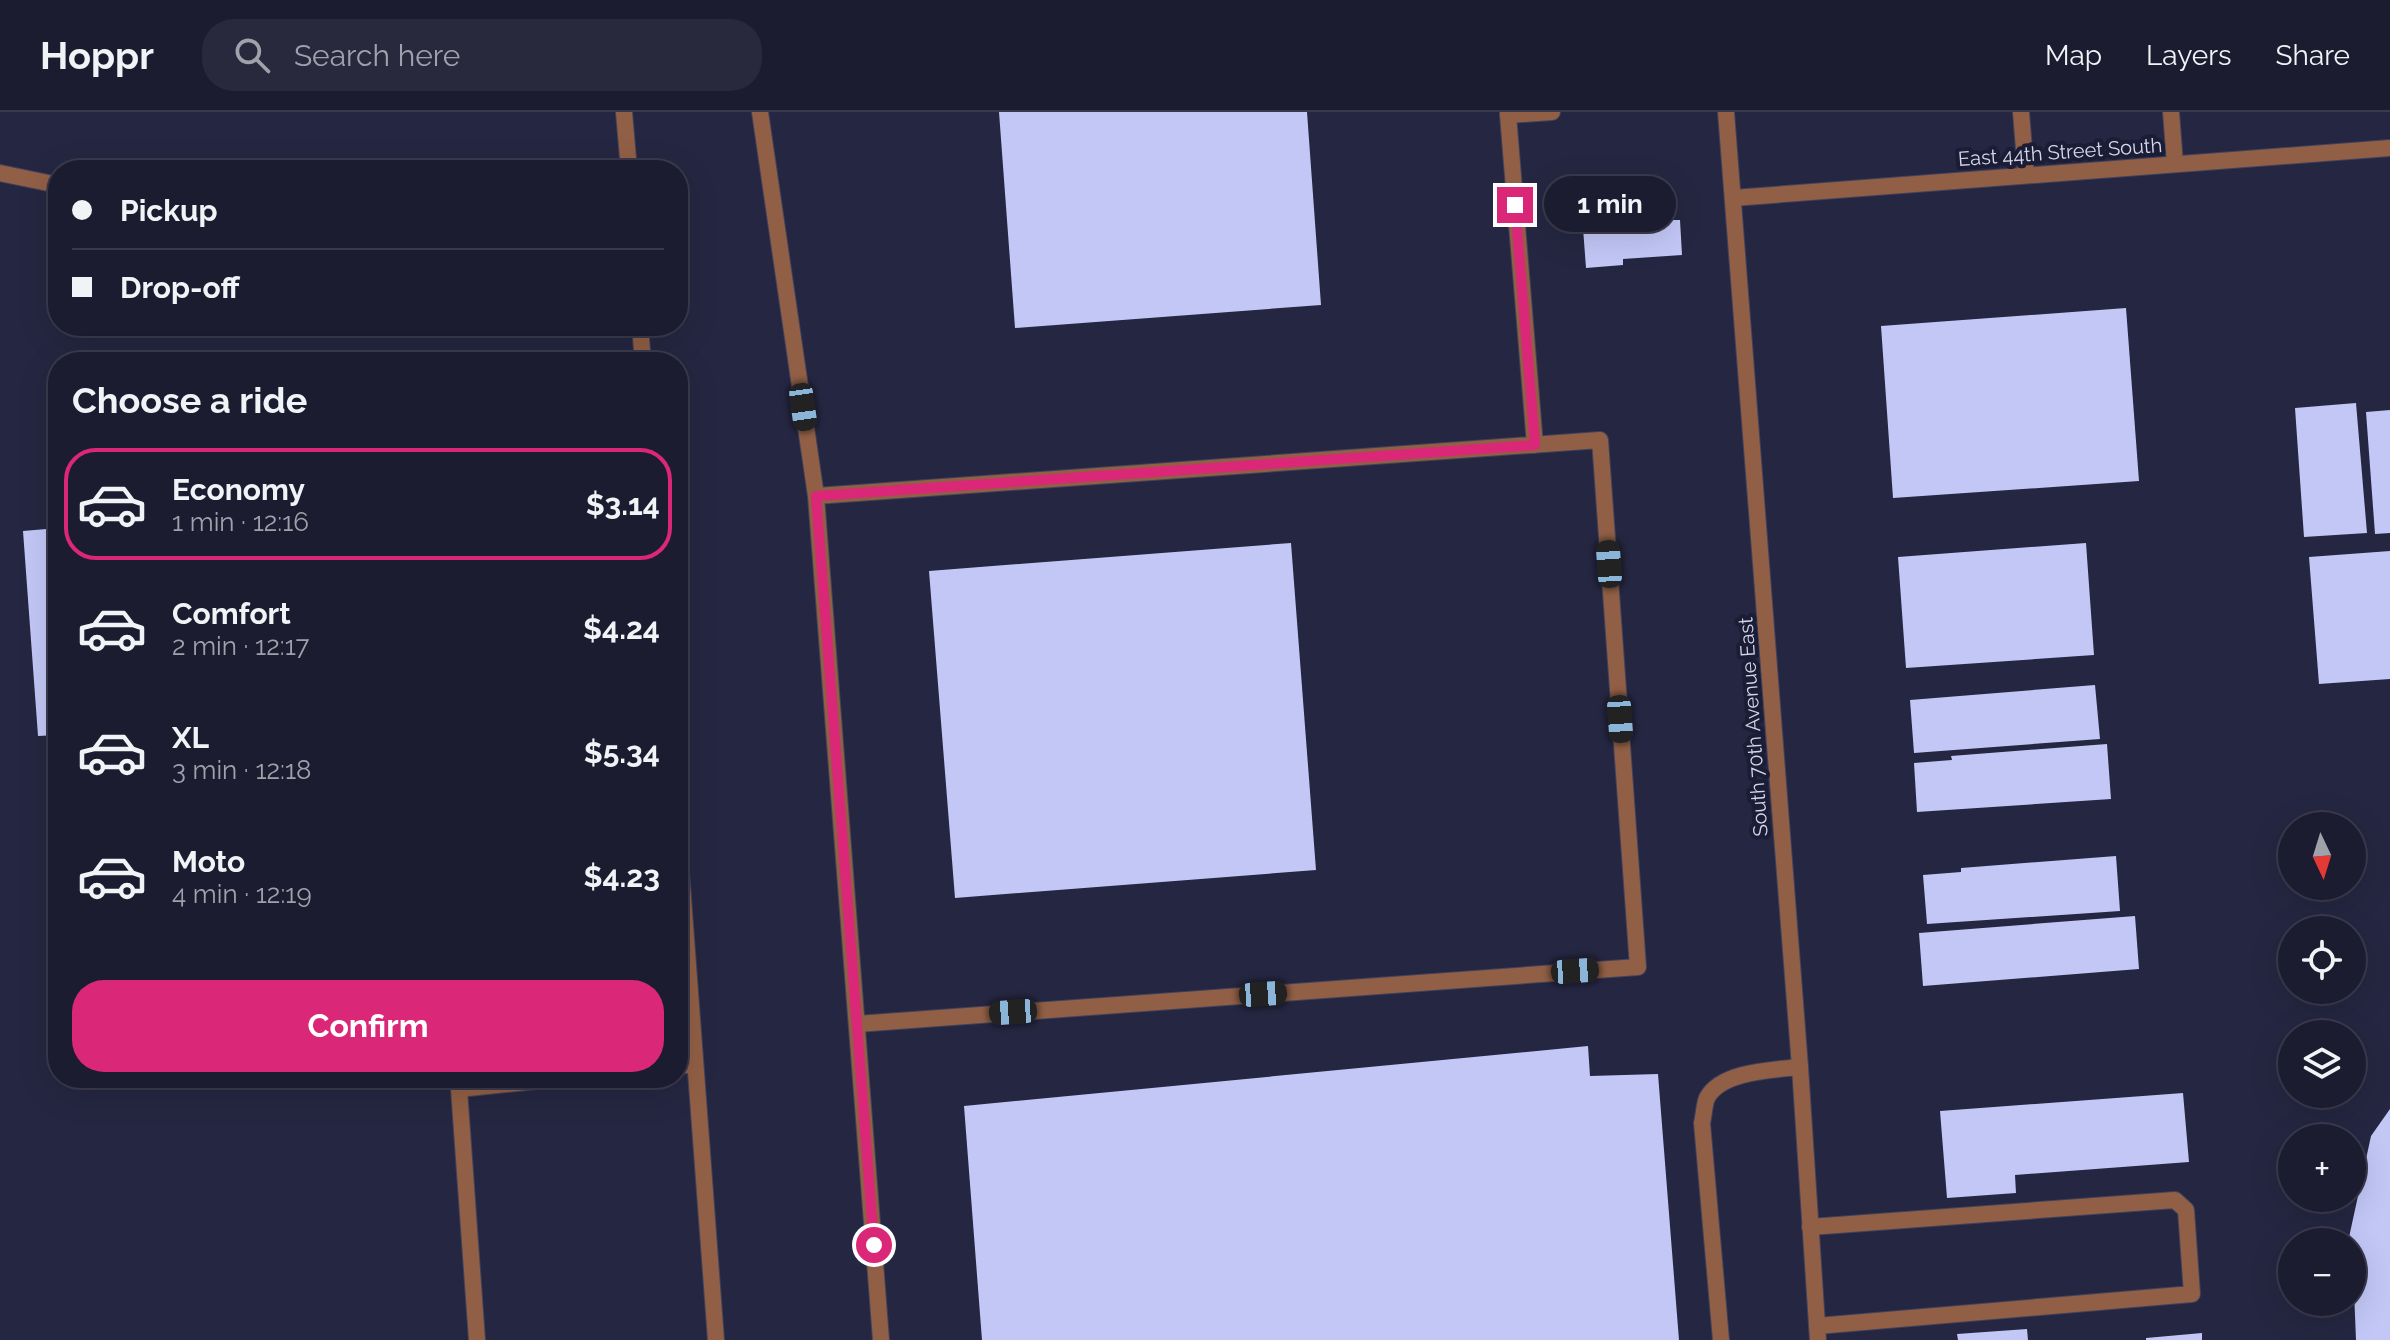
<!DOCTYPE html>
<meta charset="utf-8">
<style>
body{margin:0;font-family:Raleway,sans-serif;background:#29293d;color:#f1f3f6;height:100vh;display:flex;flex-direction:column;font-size:30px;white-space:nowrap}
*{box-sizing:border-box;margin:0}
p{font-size:26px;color:#a0a1ab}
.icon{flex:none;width:44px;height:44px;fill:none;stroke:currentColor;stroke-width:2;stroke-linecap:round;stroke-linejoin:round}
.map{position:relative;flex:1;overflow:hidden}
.panel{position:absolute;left:48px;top:240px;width:640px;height:736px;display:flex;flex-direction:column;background:#1c1c31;border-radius:32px;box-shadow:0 8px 32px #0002,0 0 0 2px #3a3a4d}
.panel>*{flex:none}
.guide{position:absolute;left:48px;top:48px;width:640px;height:176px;border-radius:32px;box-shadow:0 8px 32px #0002,0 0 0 2px #3a3a4d;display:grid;align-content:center;height:176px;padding:0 24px;background:#1c1c31}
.needle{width:52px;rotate:176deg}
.buttons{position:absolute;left:2278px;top:700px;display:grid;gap:16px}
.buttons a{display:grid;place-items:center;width:88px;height:88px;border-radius:50%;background:#1c1c31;box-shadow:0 8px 32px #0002,0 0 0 2px #3a3a4d;font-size:40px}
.end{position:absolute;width:36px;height:36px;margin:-18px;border:10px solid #db2777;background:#fff;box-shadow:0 0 0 4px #fff}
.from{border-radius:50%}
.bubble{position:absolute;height:56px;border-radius:28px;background:#1c1c31;box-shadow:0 8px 32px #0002,0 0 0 2px #3a3a4d;font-size:26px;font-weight:700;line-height:56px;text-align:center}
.car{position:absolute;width:24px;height:48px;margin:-24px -12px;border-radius:10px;box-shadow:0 0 6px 2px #0007;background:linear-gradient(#222 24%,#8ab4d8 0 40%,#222 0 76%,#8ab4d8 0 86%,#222 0)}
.guide b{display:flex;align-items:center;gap:28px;height:76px;font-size:30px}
.guide b+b{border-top:2px solid #3a3a4d}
.guide i{width:20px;height:20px;background:#f1f3f6}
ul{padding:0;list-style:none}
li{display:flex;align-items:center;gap:24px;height:112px;margin:0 16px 12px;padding:0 8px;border:4px solid transparent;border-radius:32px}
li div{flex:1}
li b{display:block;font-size:30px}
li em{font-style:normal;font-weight:700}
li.active{border-color:#db2777}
li>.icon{width:72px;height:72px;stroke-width:1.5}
h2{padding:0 24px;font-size:36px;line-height:96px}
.button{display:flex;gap:16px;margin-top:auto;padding:16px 24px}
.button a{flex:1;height:92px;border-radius:32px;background:#db2777;color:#fff;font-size:32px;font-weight:700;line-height:92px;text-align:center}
header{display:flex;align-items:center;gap:48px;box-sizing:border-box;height:112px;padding:0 40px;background:#1c1c31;border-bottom:2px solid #3a3a4d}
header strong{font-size:38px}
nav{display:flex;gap:44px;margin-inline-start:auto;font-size:28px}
.search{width:560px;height:72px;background:#29293d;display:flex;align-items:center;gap:20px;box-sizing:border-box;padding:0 28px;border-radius:32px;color:#a0a1ab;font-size:30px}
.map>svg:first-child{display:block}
.building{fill:#c2c7f6}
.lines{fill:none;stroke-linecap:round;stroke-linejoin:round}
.service-casing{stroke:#41425c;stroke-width:18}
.minor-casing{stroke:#41425c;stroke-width:18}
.service{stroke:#915f45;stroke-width:16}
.minor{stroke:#915f45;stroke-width:16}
.route{stroke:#db2777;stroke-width:10}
.labels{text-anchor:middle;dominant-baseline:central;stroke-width:8;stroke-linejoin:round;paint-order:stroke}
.street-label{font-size:20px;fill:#d5d7e9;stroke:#1b1c36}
</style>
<header>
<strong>Hoppr</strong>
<div class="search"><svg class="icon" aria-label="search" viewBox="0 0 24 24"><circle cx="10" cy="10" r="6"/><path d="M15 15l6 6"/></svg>Search here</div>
<nav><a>Map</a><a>Layers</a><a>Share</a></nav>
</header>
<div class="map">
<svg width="2390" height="1228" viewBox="0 0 2390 1228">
<rect width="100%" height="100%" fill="#252641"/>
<path class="building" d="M 999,0 L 1307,0 L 1321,193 L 1015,216 Z
M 1622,73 L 1622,78 L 1670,74 L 1673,108 L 1680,108 L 1682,143 L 1623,147 L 1623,153 L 1586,156 L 1580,76 Z
M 2126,196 L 2139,369 L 1893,386 L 1881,214 Z
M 2356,291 L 2367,421 L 2304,425 L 2295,296 Z
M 2390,298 L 2390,421 L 2375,422 L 2366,300 Z
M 58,416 L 58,623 L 38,624 L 23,419 Z
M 1291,431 L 1316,758 L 955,786 L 929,459 Z
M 2086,431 L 2094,543 L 1906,556 L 1898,445 Z
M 2390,439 L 2390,567 L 2319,572 L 2309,445 Z
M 2095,573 L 2100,627 L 1914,641 L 1910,588 Z
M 2107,632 L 2111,687 L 1917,700 L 1914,651 L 1952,648 L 1951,644 Z
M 2116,744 L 2120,799 L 1927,812 L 1923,763 L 1961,760 L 1961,756 Z
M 2135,804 L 2139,857 L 1923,874 L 1919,821 Z
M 1588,934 L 1590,964 L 1658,962 L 1679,1228 L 982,1228 L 964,994 Z
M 2183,981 L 2189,1050 L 2015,1063 L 2016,1081 L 1947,1086 L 1940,999 Z
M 2390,997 L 2390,1228 L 2356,1228 L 2352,1130 L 2348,1130 L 2371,1024 Z
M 2027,1217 L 2028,1228 L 1958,1228 L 1957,1222 Z
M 2202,1221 L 2202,1228 L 2146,1228 L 2146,1226 Z"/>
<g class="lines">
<g class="service-casing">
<path id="service" d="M 760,0 L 816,384
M 1508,0 L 1508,3 L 1552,0
M 2021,0 L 2026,62
M 2171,0 L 2175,52
M 1508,3 L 1535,333
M 0,61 L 58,73
M 857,912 L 1638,855 L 1600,328 L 816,384 L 881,1228
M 678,954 L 695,952
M 1810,1115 L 2175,1088 L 2186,1098 L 2192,1182 L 1817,1214
M 477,1228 L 459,977 L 564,966
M 1721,1228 L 1702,1011 C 1704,1003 1704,993 1707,986 C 1721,959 1773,958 1800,955"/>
</g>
<g class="minor-casing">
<path id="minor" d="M 624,0 L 629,58
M 1726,0 L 1800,955 L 1818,1228
M 1733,86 L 2390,36
M 640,214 L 643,250
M 678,719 L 716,1228"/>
</g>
<use href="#service" class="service"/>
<use href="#minor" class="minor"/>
</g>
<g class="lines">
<path class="route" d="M 874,1133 L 816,384 L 1535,333 L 1515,93"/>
</g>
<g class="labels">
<g class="street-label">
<text transform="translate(2060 40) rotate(-4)">East 44th Street South</text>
<text transform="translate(1753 615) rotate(-94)">South 70th Avenue East</text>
</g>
</g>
</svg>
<div class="buttons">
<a><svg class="needle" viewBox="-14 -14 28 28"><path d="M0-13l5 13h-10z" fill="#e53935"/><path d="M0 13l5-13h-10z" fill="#a0a1ab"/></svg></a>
<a><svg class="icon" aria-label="locate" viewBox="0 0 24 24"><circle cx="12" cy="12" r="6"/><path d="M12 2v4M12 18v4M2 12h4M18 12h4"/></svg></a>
<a><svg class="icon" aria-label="layers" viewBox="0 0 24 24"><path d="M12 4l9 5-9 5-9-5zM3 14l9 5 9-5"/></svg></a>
<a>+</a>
<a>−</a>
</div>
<i class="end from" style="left:874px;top:1133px"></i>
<i class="end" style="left:1515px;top:93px"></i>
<div class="bubble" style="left:1544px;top:64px;width:132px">1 min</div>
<i class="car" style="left:803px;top:295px;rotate:172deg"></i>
<i class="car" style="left:1609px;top:452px;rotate:356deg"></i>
<i class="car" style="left:1620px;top:607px;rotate:176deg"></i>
<i class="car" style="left:1575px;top:859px;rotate:86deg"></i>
<i class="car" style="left:1263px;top:882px;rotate:86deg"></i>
<i class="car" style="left:1013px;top:900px;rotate:266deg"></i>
<div class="guide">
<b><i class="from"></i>Pickup</b>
<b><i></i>Drop-off</b>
</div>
<section class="panel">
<h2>Choose a ride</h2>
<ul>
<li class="active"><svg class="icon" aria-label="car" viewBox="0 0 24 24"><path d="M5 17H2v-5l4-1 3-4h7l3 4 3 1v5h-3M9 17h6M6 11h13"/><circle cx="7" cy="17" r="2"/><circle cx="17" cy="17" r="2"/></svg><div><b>Economy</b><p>1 min · 12:16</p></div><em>$3.14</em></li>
<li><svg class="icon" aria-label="car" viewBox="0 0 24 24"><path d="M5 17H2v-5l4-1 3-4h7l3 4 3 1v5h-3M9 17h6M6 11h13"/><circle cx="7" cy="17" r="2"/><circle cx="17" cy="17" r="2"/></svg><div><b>Comfort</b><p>2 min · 12:17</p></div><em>$4.24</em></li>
<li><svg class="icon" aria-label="car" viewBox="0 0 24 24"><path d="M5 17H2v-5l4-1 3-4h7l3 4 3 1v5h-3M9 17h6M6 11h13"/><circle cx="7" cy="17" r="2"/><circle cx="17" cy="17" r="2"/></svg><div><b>XL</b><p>3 min · 12:18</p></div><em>$5.34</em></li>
<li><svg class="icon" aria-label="car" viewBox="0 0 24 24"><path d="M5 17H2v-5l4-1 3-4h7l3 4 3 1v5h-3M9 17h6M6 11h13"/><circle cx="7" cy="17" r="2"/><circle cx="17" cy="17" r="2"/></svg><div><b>Moto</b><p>4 min · 12:19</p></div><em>$4.23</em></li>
</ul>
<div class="button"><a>Confirm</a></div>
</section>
</div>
